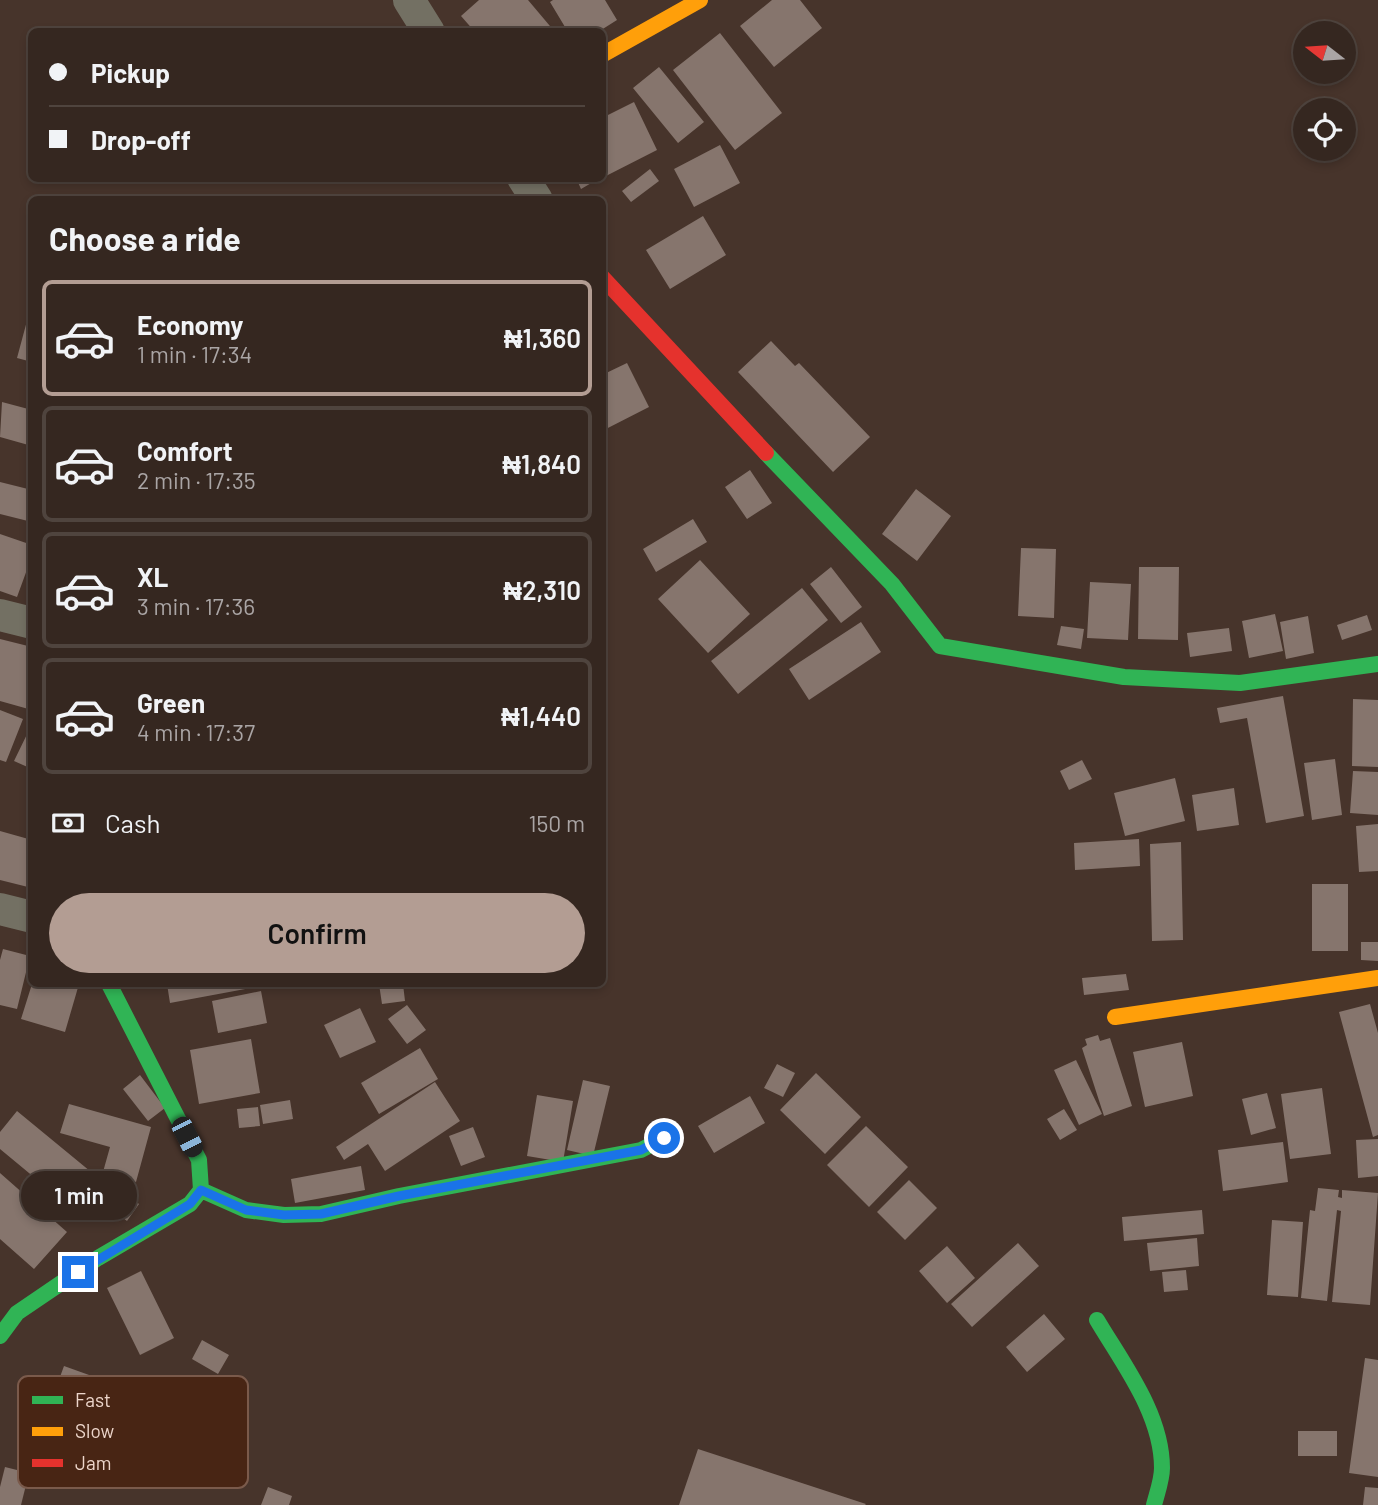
<!DOCTYPE html>
<meta charset="utf-8">
<style>
body{margin:0;font-family:Barlow,sans-serif;background:#3d2f29;color:#f1f3f6;height:100vh;display:flex;flex-direction:column;font-size:26px;white-space:nowrap}
*{box-sizing:border-box;margin:0}
p{font-size:23px;color:#aaa5a5}
.icon{flex:none;width:38px;height:38px;fill:none;stroke:currentColor;stroke-width:2;stroke-linecap:round;stroke-linejoin:round}
.map{position:relative;flex:1;overflow:hidden}
.side{position:absolute;left:28px;top:196px;width:578px;height:791px;display:flex;flex-direction:column;background:#352720;border-radius:10px;box-shadow:0 4px 10px #0003,0 0 0 2px #4f443e}
.side>*{flex:none}
.top-card{position:absolute;left:28px;top:28px;width:578px;height:154px;border-radius:10px;box-shadow:0 4px 10px #0003,0 0 0 2px #4f443e;display:grid;align-content:center;height:154px;padding:0 21px;background:#352720}
.needle{width:46px;rotate:287deg}
.controls{position:absolute;left:1293px;top:21px;display:grid;gap:14px}
.controls a{display:grid;place-items:center;width:63px;height:63px;border-radius:50%;background:#352720;box-shadow:0 4px 10px #0003,0 0 0 2px #4f443e;font-size:35px}
.end{position:absolute;width:32px;height:32px;margin:-16px;border:9px solid #1a73e8;background:#fff;box-shadow:0 0 0 4px #fff}
.from{border-radius:50%}
.bubble{position:absolute;height:49px;border-radius:24px;background:#352720;box-shadow:0 4px 10px #0003,0 0 0 2px #4f443e;font-size:23px;font-weight:600;line-height:49px;text-align:center}
.car{position:absolute;width:21px;height:42px;margin:-21px -10px;border-radius:9px;box-shadow:0 0 5px 2px #0007;background:linear-gradient(#222 24%,#8ab4d8 0 40%,#222 0 76%,#8ab4d8 0 86%,#222 0)}
.top-card b{display:flex;align-items:center;gap:24px;height:66px;font-size:26px}
.top-card b+b{border-top:2px solid #4f443e}
.top-card i{width:18px;height:18px;background:#f1f3f6}
ul{padding:0;list-style:none}
li{display:flex;align-items:center;gap:21px;height:116px;margin:0 14px 10px;padding:0 7px;border:4px solid #4f443e;border-radius:10px}
li div{flex:1}
li b{display:block;font-size:26px}
li em{font-style:normal;font-weight:600}
li.active{border-color:#b39d93}
li>.icon{width:63px;height:63px;stroke-width:1.5}
h2{padding:0 21px;font-size:32px;line-height:84px}
.pay{display:flex;align-items:center;gap:18px;height:77px;padding:0 21px;font-size:26px}
.pay p{margin-inline-start:auto}
.button{display:flex;gap:14px;margin-top:auto;padding:14px 21px}
.button a{flex:1;height:80px;border-radius:42px;background:#b39d93;color:#111;font-size:28px;font-weight:600;line-height:80px;text-align:center}
.map>svg:first-child{display:block}
.building{fill:#86756d}
.lines{fill:none;stroke-linecap:round;stroke-linejoin:round}
.street{stroke:#737063;stroke-width:32}
.fast{stroke:#30b455;stroke-width:16}
.slow{stroke:#ff9f0a;stroke-width:16}
.jam{stroke:#e5322d;stroke-width:16}
.route{stroke:#1a73e8;stroke-width:9}
.key{fill:#482514;stroke:#7a5a4b;stroke-width:2}
.key-label{font-size:19px;fill:#edd6cb}
</style>
<div class="map">
<svg width="1378" height="1505" viewBox="0 0 1378 1505">
<rect width="100%" height="100%" fill="#47342b"/>
<path class="building" d="M 479,0 L 528,0 L 555,32 L 475,32 L 461,16 Z
M 553,0 L 605,0 L 617,20 L 598,32 L 568,32 L 550,2 Z
M 772,0 L 800,0 L 822,28 L 774,67 L 740,26 Z
M 720,33 L 782,113 L 735,150 L 673,70 Z
M 659,67 L 704,122 L 678,143 L 633,88 Z
M 634,102 L 657,150 L 602,178 L 602,118 Z
M 720,145 L 740,183 L 694,207 L 674,169 Z
M 650,169 L 659,181 L 631,202 L 622,191 Z
M 576,178 L 600,178 L 581,189 Z
M 703,216 L 726,255 L 670,289 L 646,250 Z
M 31,306 L 32,307 L 32,362 L 17,358 Z
M 771,341 L 795,366 L 799,363 L 870,437 L 833,472 L 738,372 Z
M 627,363 L 649,407 L 602,431 L 602,375 Z
M 2,402 L 32,410 L 32,446 L 0,437 Z
M 750,470 L 772,503 L 747,519 L 725,487 Z
M 0,482 L 32,490 L 32,522 L 0,514 Z
M 916,489 L 951,516 L 917,561 L 882,534 Z
M 693,519 L 707,542 L 656,572 L 643,549 Z
M 0,534 L 32,545 L 32,556 L 17,597 L 0,591 Z
M 1021,548 L 1056,549 L 1054,618 L 1018,616 Z
M 700,560 L 750,614 L 708,653 L 658,599 Z
M 831,567 L 862,607 L 841,623 L 810,584 Z
M 1139,567 L 1179,567 L 1178,640 L 1138,639 Z
M 1090,582 L 1131,584 L 1128,640 L 1087,638 Z
M 802,588 L 828,620 L 738,694 L 711,661 Z
M 1275,614 L 1283,651 L 1249,658 L 1242,621 Z
M 1367,615 L 1372,630 L 1342,640 L 1337,625 Z
M 1308,616 L 1314,653 L 1286,659 L 1280,622 Z
M 861,622 L 881,652 L 809,700 L 789,669 Z
M 1061,626 L 1084,629 L 1081,649 L 1057,645 Z
M 1229,628 L 1232,651 L 1190,657 L 1187,633 Z
M 0,639 L 32,647 L 32,710 L 0,701 Z
M 1283,696 L 1304,816 L 1266,823 L 1247,718 L 1220,723 L 1217,708 Z
M 1353,699 L 1378,700 L 1378,767 L 1352,766 Z
M 0,710 L 23,719 L 6,762 L 0,760 Z
M 32,724 L 32,769 L 14,761 Z
M 1335,759 L 1342,815 L 1312,820 L 1304,763 Z
M 1082,760 L 1092,779 L 1069,790 L 1060,771 Z
M 1353,771 L 1378,772 L 1378,815 L 1350,813 Z
M 1175,778 L 1185,821 L 1125,836 L 1114,793 Z
M 1234,788 L 1239,825 L 1197,831 L 1192,795 Z
M 1378,824 L 1378,871 L 1359,872 L 1356,826 Z
M 0,831 L 32,840 L 32,888 L 0,880 Z
M 1139,839 L 1140,866 L 1075,870 L 1074,843 Z
M 1181,842 L 1183,940 L 1152,941 L 1150,844 Z
M 1312,884 L 1348,884 L 1348,951 L 1312,951 Z
M 1361,942 L 1378,942 L 1378,961 L 1361,960 Z
M 3,949 L 30,956 L 17,1009 L 0,1005 L 0,960 Z
M 1126,974 L 1129,990 L 1084,995 L 1082,978 Z
M 32,984 L 79,984 L 65,1032 L 21,1019 Z
M 167,984 L 262,984 L 262,986 L 170,1003 Z
M 379,984 L 403,984 L 405,1001 L 382,1004 Z
M 261,991 L 267,1023 L 218,1033 L 212,1001 Z
M 1370,1004 L 1378,1033 L 1378,1135 L 1373,1137 L 1339,1012 Z
M 407,1005 L 426,1030 L 407,1044 L 388,1019 Z
M 360,1008 L 376,1042 L 340,1058 L 324,1025 Z
M 1098,1035 L 1100,1041 L 1110,1038 L 1132,1106 L 1104,1116 L 1082,1048 L 1087,1045 L 1085,1039 Z
M 251,1039 L 260,1093 L 199,1104 L 190,1050 Z
M 1182,1042 L 1193,1096 L 1145,1107 L 1133,1052 Z
M 420,1048 L 438,1079 L 379,1114 L 361,1083 Z
M 1076,1060 L 1102,1114 L 1079,1125 L 1054,1070 Z
M 777,1064 L 795,1073 L 783,1097 L 764,1088 Z
M 816,1073 L 861,1117 L 825,1154 L 780,1110 Z
M 140,1075 L 165,1108 L 148,1121 L 123,1089 Z
M 583,1080 L 610,1086 L 593,1156 L 567,1150 Z
M 435,1082 L 460,1121 L 385,1171 L 368,1144 L 344,1160 L 336,1147 Z
M 1322,1088 L 1331,1154 L 1290,1159 L 1281,1094 Z
M 1267,1093 L 1276,1128 L 1251,1135 L 1242,1099 Z
M 537,1095 L 573,1101 L 563,1162 L 527,1156 Z
M 750,1096 L 765,1123 L 714,1153 L 698,1126 Z
M 290,1100 L 293,1119 L 263,1124 L 260,1105 Z
M 69,1104 L 151,1127 L 136,1182 L 103,1172 L 110,1147 L 60,1133 Z
M 258,1107 L 260,1126 L 239,1128 L 237,1109 Z
M 1064,1109 L 1077,1130 L 1060,1140 L 1047,1119 Z
M 17,1111 L 113,1190 L 87,1221 L 0,1149 L 0,1132 Z
M 866,1126 L 908,1167 L 869,1207 L 827,1165 Z
M 473,1127 L 485,1157 L 461,1166 L 449,1136 Z
M 1378,1139 L 1378,1176 L 1358,1178 L 1356,1140 Z
M 1283,1142 L 1288,1182 L 1223,1191 L 1218,1150 Z
M 361,1166 L 365,1190 L 295,1203 L 291,1179 Z
M 0,1173 L 67,1232 L 34,1269 L 0,1239 Z
M 909,1180 L 937,1208 L 905,1240 L 877,1212 Z
M 1318,1188 L 1339,1190 L 1338,1197 L 1342,1198 L 1342,1190 L 1378,1193 L 1370,1305 L 1332,1302 L 1341,1211 L 1337,1210 L 1327,1301 L 1301,1298 L 1310,1210 L 1315,1211 Z
M 124,1192 L 139,1204 L 127,1221 L 111,1209 Z
M 1202,1210 L 1204,1234 L 1124,1241 L 1122,1217 Z
M 1272,1220 L 1303,1222 L 1298,1297 L 1267,1295 Z
M 1197,1238 L 1199,1266 L 1150,1271 L 1147,1243 Z
M 1018,1243 L 1039,1266 L 972,1327 L 951,1304 Z
M 947,1246 L 975,1278 L 947,1303 L 919,1271 Z
M 1186,1270 L 1188,1290 L 1164,1292 L 1162,1272 Z
M 141,1271 L 174,1338 L 140,1355 L 107,1288 Z
M 1044,1314 L 1065,1339 L 1027,1372 L 1006,1347 Z
M 202,1340 L 229,1355 L 218,1374 L 192,1359 Z
M 1365,1358 L 1378,1360 L 1378,1477 L 1349,1473 Z
M 64,1366 L 103,1380 L 81,1440 L 42,1426 Z
M 1298,1431 L 1337,1431 L 1337,1456 L 1298,1456 Z
M 698,1449 L 866,1504 L 865,1505 L 679,1505 Z
M 5,1467 L 29,1473 L 21,1505 L 0,1505 L 0,1487 Z
M 268,1487 L 292,1496 L 289,1505 L 261,1505 Z
M 1365,1487 L 1378,1488 L 1378,1505 L 1363,1505 Z"/>
<g class="lines">
<path class="street" d="M 409,0 L 429,32
M 523,178 L 537,200
M 0,615 L 32,623
M 0,909 L 32,917"/>
<path class="fast" d="M 766,453 L 892,584 L 940,646 L 1124,677 L 1240,683 L 1378,664
M 201,1190 L 246,1210 L 284,1215 L 321,1214 L 399,1196 L 641,1150 L 664,1138
M 1097,1320 C 1123,1364 1162,1414 1162,1468 C 1162,1480 1157,1493 1154,1505
M 0,1336 L 17,1313 L 98,1258 L 190,1204 L 201,1190 L 199,1160 L 109,984"/>
<path class="slow" d="M 602,55 L 700,0
M 1115,1017 L 1378,978"/>
<path class="jam" d="M 602,277 L 766,453"/>
</g>
<g class="lines">
<path class="route" d="M 78,1272 L 190,1204 L 201,1190 L 246,1210 L 284,1215 L 321,1214 L 399,1196 L 641,1150 L 664,1138"/>
</g>
<rect x="18" y="1376" width="230" height="112" rx="10" class="key"/>
<rect x="32" y="1396" width="31" height="8" fill="#30b455"/>
<rect x="32" y="1427" width="31" height="9" fill="#ff9f0a"/>
<rect x="32" y="1459" width="31" height="8" fill="#e5322d"/>
<g class="key-label">
<text x="75" y="1407">Fast</text>
<text x="75" y="1438">Slow</text>
<text x="75" y="1470">Jam</text>
</g>
</svg>
<div class="controls">
<a><svg class="needle" viewBox="-14 -14 28 28"><path d="M0-13l5 13h-10z" fill="#e53935"/><path d="M0 13l5-13h-10z" fill="#aaa5a5"/></svg></a>
<a><svg class="icon" aria-label="locate" viewBox="0 0 24 24"><circle cx="12" cy="12" r="6"/><path d="M12 2v4M12 18v4M2 12h4M18 12h4"/></svg></a>
</div>
<i class="end from" style="left:664px;top:1138px"></i>
<i class="end" style="left:78px;top:1272px"></i>
<div class="bubble" style="left:21px;top:1171px;width:116px">1 min</div>
<i class="car" style="left:187px;top:1137px;rotate:153deg"></i>
<div class="top-card">
<b><i class="from"></i>Pickup</b>
<b><i></i>Drop-off</b>
</div>
<section class="side">
<h2>Choose a ride</h2>
<ul>
<li class="active"><svg class="icon" aria-label="car" viewBox="0 0 24 24"><path d="M5 17H2v-5l4-1 3-4h7l3 4 3 1v5h-3M9 17h6M6 11h13"/><circle cx="7" cy="17" r="2"/><circle cx="17" cy="17" r="2"/></svg><div><b>Economy</b><p>1 min · 17:34</p></div><em>₦1,360</em></li>
<li><svg class="icon" aria-label="car" viewBox="0 0 24 24"><path d="M5 17H2v-5l4-1 3-4h7l3 4 3 1v5h-3M9 17h6M6 11h13"/><circle cx="7" cy="17" r="2"/><circle cx="17" cy="17" r="2"/></svg><div><b>Comfort</b><p>2 min · 17:35</p></div><em>₦1,840</em></li>
<li><svg class="icon" aria-label="car" viewBox="0 0 24 24"><path d="M5 17H2v-5l4-1 3-4h7l3 4 3 1v5h-3M9 17h6M6 11h13"/><circle cx="7" cy="17" r="2"/><circle cx="17" cy="17" r="2"/></svg><div><b>XL</b><p>3 min · 17:36</p></div><em>₦2,310</em></li>
<li><svg class="icon" aria-label="car" viewBox="0 0 24 24"><path d="M5 17H2v-5l4-1 3-4h7l3 4 3 1v5h-3M9 17h6M6 11h13"/><circle cx="7" cy="17" r="2"/><circle cx="17" cy="17" r="2"/></svg><div><b>Green</b><p>4 min · 17:37</p></div><em>₦1,440</em></li>
</ul>
<div class="pay"><svg class="icon" aria-label="cash" viewBox="0 0 24 24"><path d="M3 7h18v10H3z"/><circle cx="12" cy="12" r="2"/></svg>Cash<p>150 m</p></div>
<div class="button"><a>Confirm</a></div>
</section>
</div>
